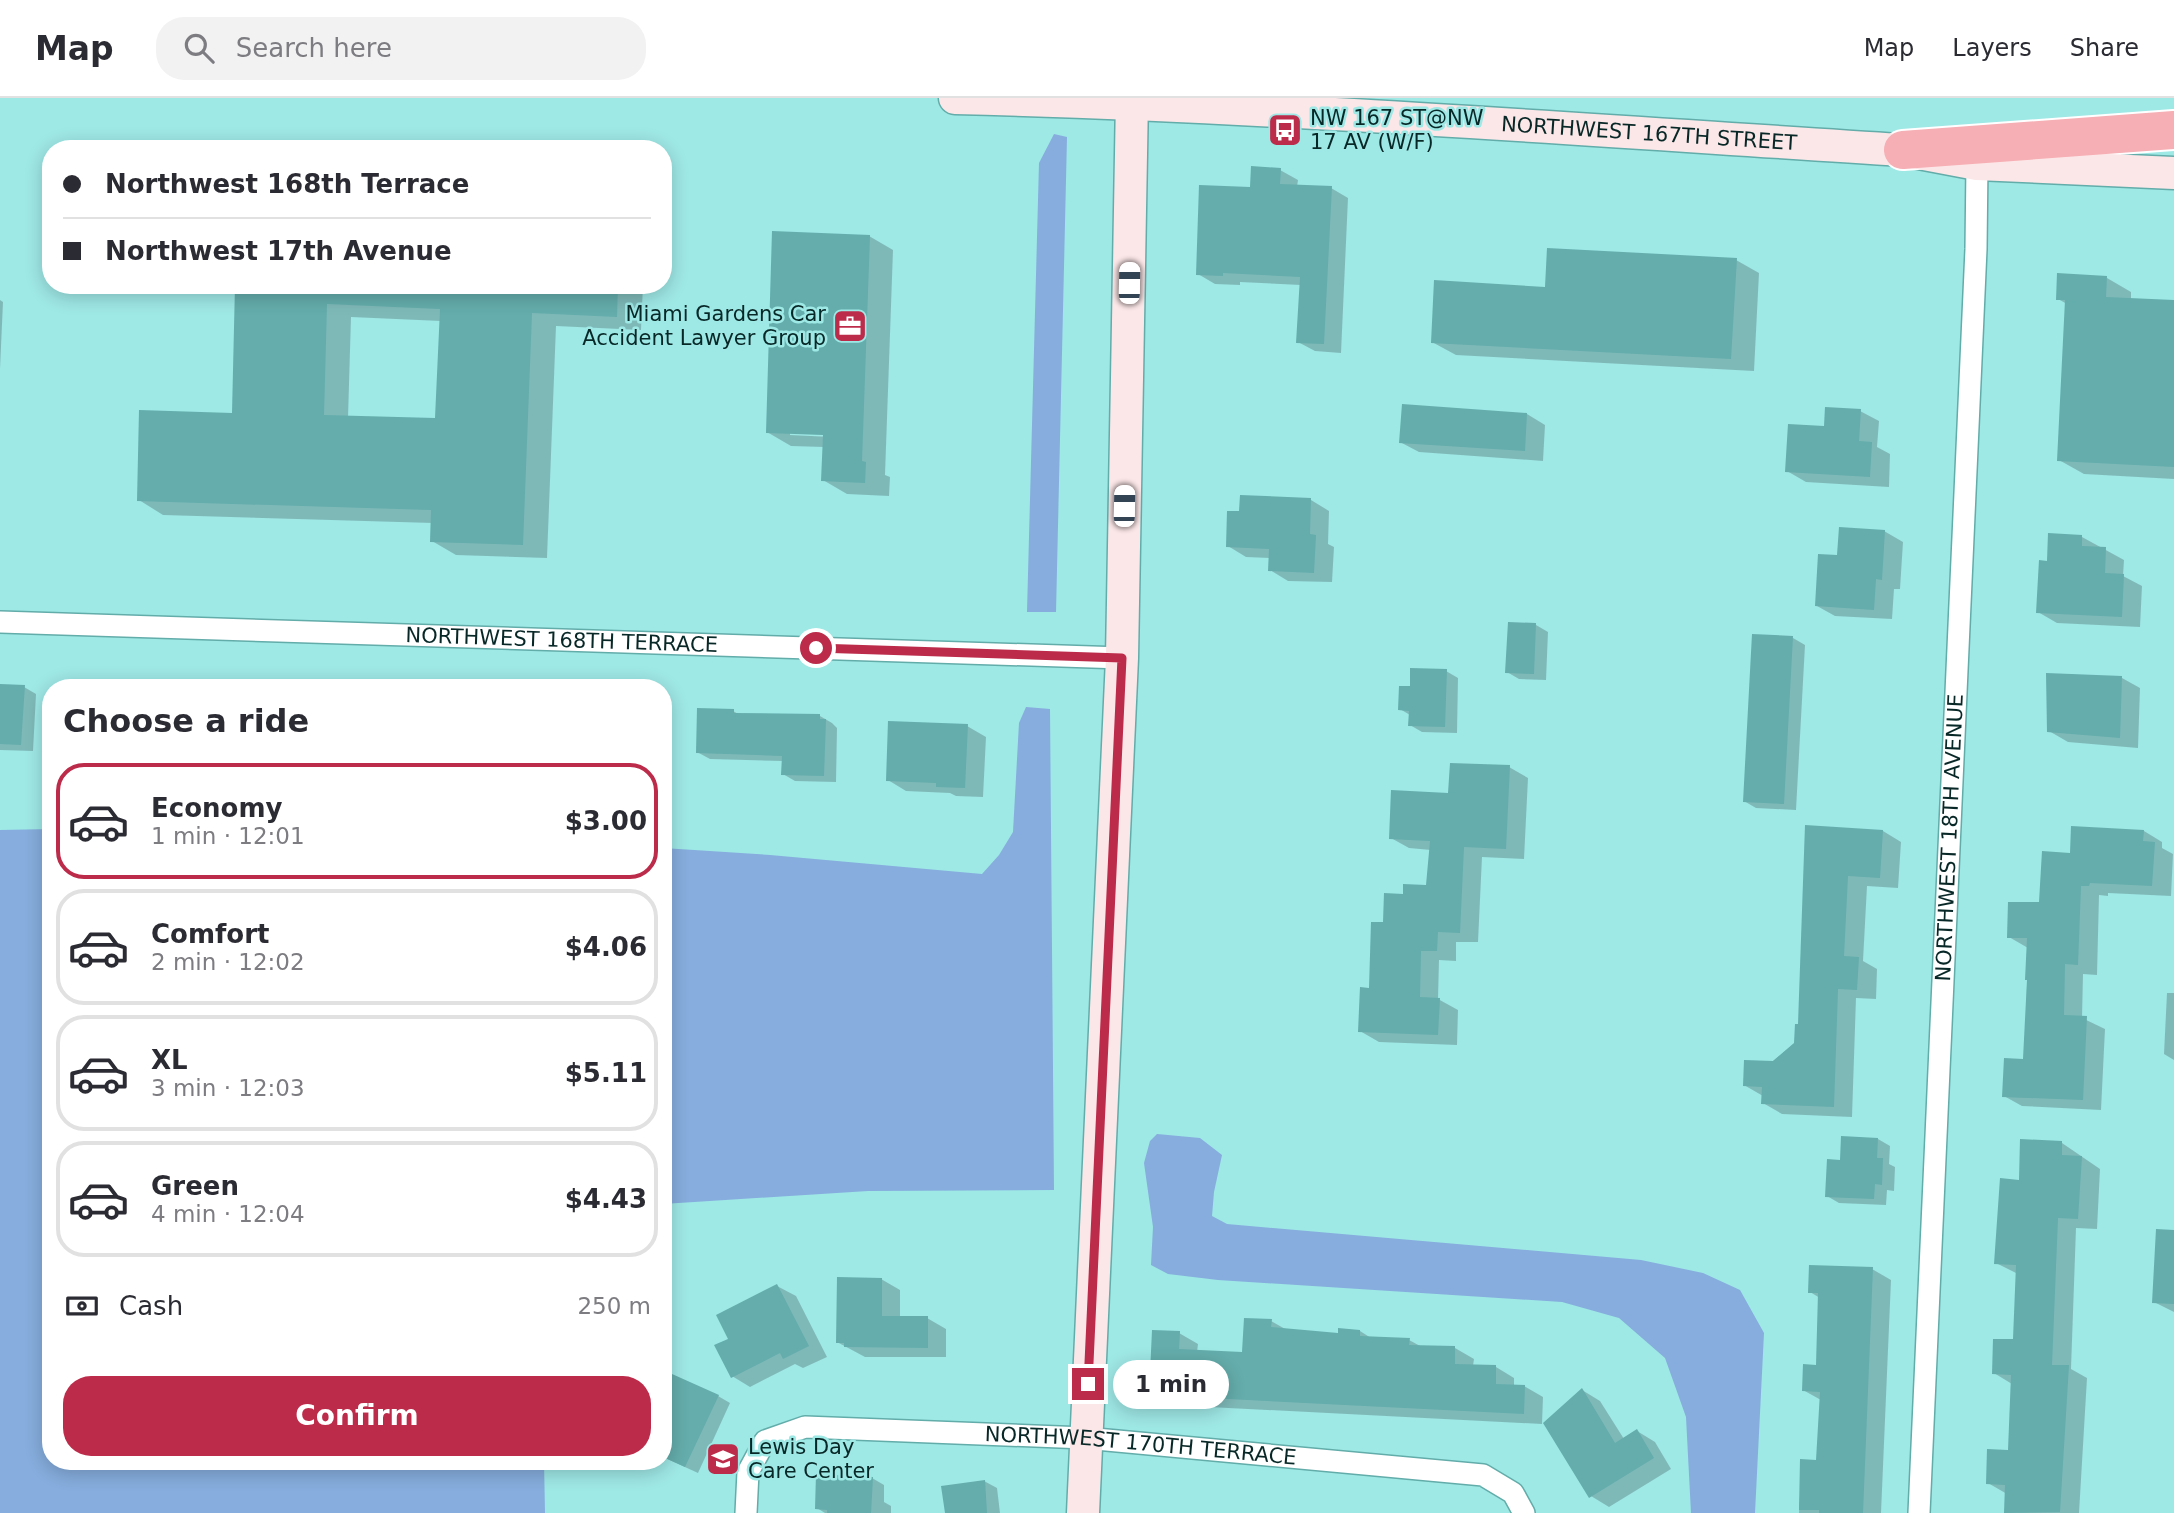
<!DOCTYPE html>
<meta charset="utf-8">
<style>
body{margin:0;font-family:"DejaVu Sans",sans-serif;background:#f2f2f3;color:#2b2b33;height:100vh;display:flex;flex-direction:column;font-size:26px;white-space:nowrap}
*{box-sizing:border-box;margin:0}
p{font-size:23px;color:#7c7c81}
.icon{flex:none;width:38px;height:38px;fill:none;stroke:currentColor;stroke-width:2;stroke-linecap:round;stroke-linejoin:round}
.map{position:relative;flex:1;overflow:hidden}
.panel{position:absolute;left:42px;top:581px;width:630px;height:791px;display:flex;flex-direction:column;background:#fff;border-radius:28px;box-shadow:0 4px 18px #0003}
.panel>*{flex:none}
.guide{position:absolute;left:42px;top:42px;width:630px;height:154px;border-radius:28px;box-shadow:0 4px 18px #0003;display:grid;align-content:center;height:154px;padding:0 21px;background:#fff}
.end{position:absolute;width:32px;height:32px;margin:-16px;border:9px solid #bc2b4a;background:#fff;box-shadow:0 0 0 4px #fff}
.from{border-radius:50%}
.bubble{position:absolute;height:49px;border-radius:24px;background:#fff;box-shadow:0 4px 18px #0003;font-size:23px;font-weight:700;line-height:49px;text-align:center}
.car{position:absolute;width:21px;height:42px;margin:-21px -10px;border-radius:9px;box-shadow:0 0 5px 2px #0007;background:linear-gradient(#fff 24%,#345 0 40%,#fff 0 76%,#345 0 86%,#fff 0)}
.guide b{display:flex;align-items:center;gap:24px;height:66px;font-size:26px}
.guide b+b{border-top:2px solid #e1e1e2}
.guide i{width:18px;height:18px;background:#2b2b33}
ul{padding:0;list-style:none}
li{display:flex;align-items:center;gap:21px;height:116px;margin:0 14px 10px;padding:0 7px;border:4px solid #e1e1e2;border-radius:28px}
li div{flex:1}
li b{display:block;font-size:26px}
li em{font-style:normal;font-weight:700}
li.selected{border-color:#bc2b4a}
li>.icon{width:63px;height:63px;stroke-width:1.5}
h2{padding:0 21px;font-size:32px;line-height:84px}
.pay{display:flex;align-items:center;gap:18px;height:77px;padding:0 21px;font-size:26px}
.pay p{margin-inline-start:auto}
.primary-button{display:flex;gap:14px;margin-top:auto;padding:14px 21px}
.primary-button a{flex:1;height:80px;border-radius:28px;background:#bc2b4a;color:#fff;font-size:28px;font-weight:700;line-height:80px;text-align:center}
header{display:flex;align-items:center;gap:42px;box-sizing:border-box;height:98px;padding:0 35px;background:#fff;border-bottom:2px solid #e1e1e2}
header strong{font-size:33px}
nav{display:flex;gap:38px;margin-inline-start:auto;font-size:24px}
.search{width:490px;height:63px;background:#f2f2f3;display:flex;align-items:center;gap:18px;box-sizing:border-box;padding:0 24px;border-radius:28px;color:#7c7c81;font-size:26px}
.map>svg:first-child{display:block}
.water{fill:#86addd}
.shadow{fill:#0003;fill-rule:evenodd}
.building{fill:#64adac;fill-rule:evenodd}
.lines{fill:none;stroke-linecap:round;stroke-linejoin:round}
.street-casing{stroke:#62acaa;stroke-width:24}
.secondary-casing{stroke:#62acaa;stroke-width:35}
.highway-casing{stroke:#fff;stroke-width:42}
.street{stroke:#fff;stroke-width:21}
.secondary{stroke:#fce7e8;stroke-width:32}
.highway{stroke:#f6afb4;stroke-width:38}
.route{stroke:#bc2b4a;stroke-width:9}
.labels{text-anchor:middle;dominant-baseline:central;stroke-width:5;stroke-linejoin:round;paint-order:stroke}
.poi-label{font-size:21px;fill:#082827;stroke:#9ee8e6;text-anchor:start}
.street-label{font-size:21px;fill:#082827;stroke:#9ee8e6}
</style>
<header>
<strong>Map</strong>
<div class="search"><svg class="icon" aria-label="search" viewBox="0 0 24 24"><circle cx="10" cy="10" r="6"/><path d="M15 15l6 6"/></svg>Search here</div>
<nav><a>Map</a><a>Layers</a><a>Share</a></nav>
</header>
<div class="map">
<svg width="2174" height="1415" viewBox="0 0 2174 1415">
<rect width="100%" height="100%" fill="#9ee8e6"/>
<path class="water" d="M 1054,36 L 1067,39 L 1056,514 L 1027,514 L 1039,65 Z
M 1026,609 L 1050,611 L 1054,1092 L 868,1093 L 663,1106 L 663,750 L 770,757 L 982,776 L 999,757 L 1013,734 L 1019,625 Z
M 51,731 L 51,1363 L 544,1363 L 545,1415 L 0,1415 L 0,732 Z
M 1157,1036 L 1200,1040 L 1222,1057 L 1214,1094 L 1212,1118 L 1227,1126 L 1641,1162 L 1703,1175 L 1740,1192 L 1764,1235 L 1755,1415 L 1691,1415 L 1686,1319 L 1665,1260 L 1619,1220 L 1562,1204 L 1218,1182 L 1168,1176 L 1151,1167 L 1153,1129 L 1144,1065 L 1150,1043 Z"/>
<path class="shadow" d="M 1280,72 L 1298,82 L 1297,89 L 1331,90 L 1348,100 L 1341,255 L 1315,253 L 1298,244 L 1301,187 L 1240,184 L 1240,187 L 1215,186 L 1198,176 L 1251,91 Z
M 869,138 L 893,152 L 885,377 L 890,379 L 889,398 L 847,396 L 823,382 L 824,349 L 791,348 L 767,334 ZM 790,334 L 832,335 L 832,339 L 790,337 Z
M 1736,162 L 1759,175 L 1754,273 L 1456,257 L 1432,244 L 1547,191 Z
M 2107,180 L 2131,194 L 2131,202 L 2174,204 L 2174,381 L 2084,376 L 2059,362 L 2067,206 L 2058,201 Z
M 237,187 L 643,187 L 641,232 L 556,228 L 547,460 L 456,457 L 432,443 L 433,425 L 163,417 L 139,402 L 234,316 ZM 351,219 L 441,223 L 437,322 L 348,320 Z
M 0,202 L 3,204 L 0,271 Z
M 1860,313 L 1879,323 L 1877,349 L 1890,356 L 1889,389 L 1806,384 L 1787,373 L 1826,330 Z
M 1527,316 L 1545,327 L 1543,363 L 1419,354 L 1400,344 Z
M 1311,402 L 1329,413 L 1328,446 L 1334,449 L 1332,484 L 1288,483 L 1270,472 L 1270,460 L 1246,459 L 1228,448 L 1241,415 Z
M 1884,433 L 1903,444 L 1900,491 L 1894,491 L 1892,521 L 1835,518 L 1817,508 L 1839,459 Z
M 2082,439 L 2124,462 L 2123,478 L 2142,488 L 2140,529 L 2057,525 L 2038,514 L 2048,465 Z
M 1509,526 L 1536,527 L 1548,534 L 1546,582 L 1519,581 L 1507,574 Z
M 1754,537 L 1793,540 L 1805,547 L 1796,712 L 1756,710 L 1744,703 Z
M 1446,573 L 1458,580 L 1457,635 L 1422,634 L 1410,627 L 1410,617 L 1400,611 L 1411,590 Z
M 2122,580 L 2140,590 L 2138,650 L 2068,644 L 2049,633 Z
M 0,588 L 24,589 L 36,596 L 33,653 L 0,652 Z
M 96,588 L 131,589 L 133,590 L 96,590 Z
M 733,613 L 740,617 L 820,618 L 832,625 L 837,630 L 836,684 L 795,683 L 783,676 L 783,663 L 710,661 L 697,654 Z
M 967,628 L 986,639 L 983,699 L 956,698 L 950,695 L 906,693 L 888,682 Z
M 1509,669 L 1528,680 L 1524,761 L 1482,759 L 1478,844 L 1456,844 L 1456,863 L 1439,862 L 1438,901 L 1458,912 L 1457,947 L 1379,944 L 1360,933 L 1384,826 L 1404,798 L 1427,789 L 1431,752 L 1409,750 L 1391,740 L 1450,697 Z
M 1807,729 L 1883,733 L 1901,744 L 1898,790 L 1867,788 L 1863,863 L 1877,871 L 1876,901 L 1856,900 L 1852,1019 L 1782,1016 L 1763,1005 L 1763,998 L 1744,987 L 1795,945 L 1800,927 Z
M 2144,733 L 2162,744 L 2162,750 L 2173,756 L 2171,798 L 2108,795 L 2108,798 L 2099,797 L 2097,877 L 2083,876 L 2082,920 L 2105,931 L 2101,1012 L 2022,1008 L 2004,998 L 2025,963 L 2028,850 L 2009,839 L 2041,806 L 2071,757 Z
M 2167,895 L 2174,895 L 2174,962 L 2164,956 Z
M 1878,1041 L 1890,1048 L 1889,1066 L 1895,1069 L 1894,1093 L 1887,1092 L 1886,1107 L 1839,1105 L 1827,1098 L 1842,1064 Z
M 2062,1045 L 2100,1071 L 2097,1131 L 2076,1130 L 2071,1271 L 2087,1280 L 2079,1415 L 2006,1415 L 2007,1396 L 1988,1385 L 2010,1354 L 2012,1286 L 1994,1275 L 2015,1243 L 2018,1176 L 1996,1165 L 2020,1083 Z
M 2174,1146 L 2174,1214 L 2154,1204 Z
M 1872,1171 L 1891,1182 L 1881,1415 L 1799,1415 L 1802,1363 L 1818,1364 L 1821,1302 L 1803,1292 L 1817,1269 L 1820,1200 L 1810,1194 Z
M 881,1181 L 900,1192 L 900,1220 L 927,1220 L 946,1231 L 946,1259 L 865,1259 L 837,1244 Z
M 777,1188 L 796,1198 L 827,1259 L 803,1270 L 795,1266 L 750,1289 L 732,1278 L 730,1242 Z
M 1271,1223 L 1287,1232 L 1340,1237 L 1360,1233 L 1371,1240 L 1409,1242 L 1422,1249 L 1455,1250 L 1474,1261 L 1473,1268 L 1496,1269 L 1514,1280 L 1514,1288 L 1524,1288 L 1543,1299 L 1542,1326 L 1170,1307 L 1151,1296 L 1179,1235 L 1198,1246 L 1197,1254 L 1244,1256 Z
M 1582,1292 L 1600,1303 L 1624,1341 L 1637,1333 L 1655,1344 L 1671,1371 L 1609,1409 L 1591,1398 Z
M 718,1298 L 730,1305 L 698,1375 L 663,1359 Z
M 872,1380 L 884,1387 L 884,1404 L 891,1408 L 891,1415 L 825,1415 L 817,1410 Z
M 984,1383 L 997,1390 L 1000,1415 L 947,1415 Z"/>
<path class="building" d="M 1251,68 L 1281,70 L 1280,86 L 1332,88 L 1324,246 L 1296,245 L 1300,179 L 1223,175 L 1223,178 L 1196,177 L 1199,87 L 1250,89 Z
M 772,133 L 870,137 L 862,363 L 866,364 L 865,385 L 821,383 L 823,337 L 766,335 Z
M 1547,150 L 1737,160 L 1731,261 L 1431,245 L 1434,182 L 1545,189 Z
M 2057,175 L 2107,178 L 2106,199 L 2174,202 L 2174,369 L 2057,363 L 2065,202 L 2056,202 Z
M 235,187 L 618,187 L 617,219 L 532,215 L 523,447 L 430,444 L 431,412 L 137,403 L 139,312 L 232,315 ZM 327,206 L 440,211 L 435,320 L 324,317 Z
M 1402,306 L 1527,315 L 1525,353 L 1399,345 Z
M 1825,309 L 1861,311 L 1859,343 L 1872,344 L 1870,379 L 1785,374 L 1788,326 L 1824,328 Z
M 1240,397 L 1311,400 L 1310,436 L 1316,437 L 1314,475 L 1268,473 L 1269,451 L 1226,449 L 1227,413 L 1239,413 Z
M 1839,429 L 1885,432 L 1882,482 L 1876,481 L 1874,512 L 1815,508 L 1818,456 L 1837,457 Z
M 2048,435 L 2082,437 L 2082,448 L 2106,449 L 2105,475 L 2124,476 L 2122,519 L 2036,515 L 2039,462 L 2047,463 Z
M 1508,524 L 1536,525 L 1534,576 L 1505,575 Z
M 1752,536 L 1793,538 L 1784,706 L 1743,704 Z
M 1410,570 L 1447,571 L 1445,629 L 1408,628 L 1409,613 L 1398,612 L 1399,588 L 1410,588 Z
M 2046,575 L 2122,578 L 2120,640 L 2047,634 Z
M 0,586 L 25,587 L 21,647 L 0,646 Z
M 697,610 L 734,611 L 734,615 L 820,616 L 820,621 L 826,621 L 824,678 L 781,677 L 782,658 L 696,655 Z
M 888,623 L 968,626 L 965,690 L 936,689 L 936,685 L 886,683 Z
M 1450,665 L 1510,667 L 1506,751 L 1464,749 L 1460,835 L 1438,834 L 1437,853 L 1421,853 L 1420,899 L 1440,900 L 1438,937 L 1358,934 L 1360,889 L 1369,890 L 1371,824 L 1383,824 L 1384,795 L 1403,796 L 1403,786 L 1426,787 L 1430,743 L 1389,741 L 1391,692 L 1448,695 Z
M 1805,727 L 1883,732 L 1880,780 L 1848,778 L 1844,858 L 1859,859 L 1857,892 L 1838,891 L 1834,1009 L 1761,1006 L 1762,989 L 1743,988 L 1744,962 L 1773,963 L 1794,945 L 1795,926 L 1798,926 Z
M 2071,728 L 2144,732 L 2143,743 L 2155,744 L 2152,788 L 2090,785 L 2089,788 L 2081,788 L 2078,867 L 2065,866 L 2064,917 L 2087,918 L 2083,1002 L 2002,999 L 2004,960 L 2023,961 L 2027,882 L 2025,882 L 2027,840 L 2007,840 L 2008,804 L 2039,804 L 2042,753 L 2070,755 Z
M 1841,1038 L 1878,1040 L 1877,1060 L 1883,1060 L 1882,1087 L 1875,1086 L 1874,1101 L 1825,1099 L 1827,1061 L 1840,1062 Z
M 2020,1041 L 2062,1043 L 2062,1057 L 2082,1058 L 2078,1121 L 2058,1120 L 2052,1267 L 2069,1267 L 2060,1414 L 2004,1415 L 2005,1387 L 1986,1386 L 1987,1351 L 2008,1352 L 2011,1277 L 1992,1276 L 1993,1241 L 2013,1241 L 2016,1167 L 1994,1166 L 2000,1080 L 2019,1082 Z
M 2156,1131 L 2174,1132 L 2174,1206 L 2152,1205 Z
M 1809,1167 L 1873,1169 L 1863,1415 L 1819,1415 L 1819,1412 L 1799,1412 L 1800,1361 L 1816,1362 L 1820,1294 L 1802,1293 L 1803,1266 L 1816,1267 L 1818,1195 L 1808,1195 Z
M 837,1179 L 882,1180 L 882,1218 L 928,1218 L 928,1250 L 844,1249 L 844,1245 L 836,1245 Z
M 777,1186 L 809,1248 L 783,1261 L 780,1255 L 731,1280 L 714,1247 L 728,1241 L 716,1217 Z
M 1244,1220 L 1272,1221 L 1271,1229 L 1338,1235 L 1338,1230 L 1360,1232 L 1360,1238 L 1410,1240 L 1409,1247 L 1455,1248 L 1455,1266 L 1496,1267 L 1496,1286 L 1525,1287 L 1524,1316 L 1149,1297 L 1152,1232 L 1180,1233 L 1179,1251 L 1242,1254 Z
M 672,1276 L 719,1297 L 685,1369 L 663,1359 L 663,1296 Z
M 1582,1290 L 1615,1345 L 1637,1331 L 1654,1360 L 1589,1400 L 1543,1325 Z
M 816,1376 L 873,1379 L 871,1415 L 827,1415 L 827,1412 L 815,1411 Z
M 985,1382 L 987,1415 L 945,1415 L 941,1388 Z"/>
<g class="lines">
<g class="street-casing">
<g id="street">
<path id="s1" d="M 0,524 L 1122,560"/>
<path id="s2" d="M 746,1415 L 748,1374 L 765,1343 L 805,1329 L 1085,1340 L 1483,1377 L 1513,1395 L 1524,1415"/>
<path id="s3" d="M 1919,1415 L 1976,151 L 1977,66"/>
</g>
</g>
<g class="secondary-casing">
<g id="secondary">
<path id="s4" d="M 955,0 C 1271,8 1587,32 1903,52 L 1977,66 L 2174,75"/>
<path d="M 1083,1415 L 1122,560 L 1132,0"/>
</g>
</g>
<g class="highway-casing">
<path id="highway" d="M 1903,52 L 2174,32"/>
</g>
<use href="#street" class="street"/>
<use href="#secondary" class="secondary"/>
<use href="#highway" class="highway"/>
</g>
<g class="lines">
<path class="route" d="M 816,550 L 1122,560 L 1088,1286"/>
</g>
<defs>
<g id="bus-square" transform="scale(1.75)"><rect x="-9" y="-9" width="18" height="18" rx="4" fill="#bc2b4a" stroke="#9ee8e6"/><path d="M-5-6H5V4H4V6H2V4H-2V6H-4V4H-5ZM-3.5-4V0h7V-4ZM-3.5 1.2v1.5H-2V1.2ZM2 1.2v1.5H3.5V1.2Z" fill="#fff"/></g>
<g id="office-square" transform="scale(1.75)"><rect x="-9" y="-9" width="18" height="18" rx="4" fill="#bc2b4a" stroke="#9ee8e6"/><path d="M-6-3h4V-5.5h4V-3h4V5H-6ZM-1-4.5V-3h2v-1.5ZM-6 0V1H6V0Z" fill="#fff"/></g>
<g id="school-square" transform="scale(1.75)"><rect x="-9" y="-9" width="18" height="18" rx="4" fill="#bc2b4a" stroke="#9ee8e6"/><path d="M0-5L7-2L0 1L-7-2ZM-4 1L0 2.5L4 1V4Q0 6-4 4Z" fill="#fff"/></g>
</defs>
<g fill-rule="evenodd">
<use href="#bus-square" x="1285" y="32"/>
<use href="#office-square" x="850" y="228"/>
<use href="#school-square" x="723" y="1361"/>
</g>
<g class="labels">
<g class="poi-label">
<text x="1310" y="20">NW 167 ST@NW<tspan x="1310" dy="24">17 AV (W/F)</tspan></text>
<text x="826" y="216" text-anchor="end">Miami Gardens Car<tspan x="826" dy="24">Accident Lawyer Group</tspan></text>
<text x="748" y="1349">Lewis Day<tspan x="748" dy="24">Care Center</tspan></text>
</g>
<g class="street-label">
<text stroke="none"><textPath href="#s4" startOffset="695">NORTHWEST 167TH STREET</textPath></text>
<text stroke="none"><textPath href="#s1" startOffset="562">NORTHWEST 168TH TERRACE</textPath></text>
<text stroke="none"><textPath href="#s3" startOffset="676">NORTHWEST 18TH AVENUE</textPath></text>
<text stroke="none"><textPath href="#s2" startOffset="455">NORTHWEST 170TH TERRACE</textPath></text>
</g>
</g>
</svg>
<i class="end from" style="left:816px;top:550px"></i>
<i class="end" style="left:1088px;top:1286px"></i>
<div class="bubble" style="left:1113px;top:1262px;width:116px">1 min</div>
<i class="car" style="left:1129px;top:185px;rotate:1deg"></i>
<i class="car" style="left:1124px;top:408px;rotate:1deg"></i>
<div class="guide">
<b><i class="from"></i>Northwest 168th Terrace</b>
<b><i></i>Northwest 17th Avenue</b>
</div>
<section class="panel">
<h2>Choose a ride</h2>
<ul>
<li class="selected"><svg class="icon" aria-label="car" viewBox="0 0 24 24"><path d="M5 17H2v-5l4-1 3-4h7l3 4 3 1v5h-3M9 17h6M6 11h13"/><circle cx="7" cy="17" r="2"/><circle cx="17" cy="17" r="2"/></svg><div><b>Economy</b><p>1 min · 12:01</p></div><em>$3.00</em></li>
<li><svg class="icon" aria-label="car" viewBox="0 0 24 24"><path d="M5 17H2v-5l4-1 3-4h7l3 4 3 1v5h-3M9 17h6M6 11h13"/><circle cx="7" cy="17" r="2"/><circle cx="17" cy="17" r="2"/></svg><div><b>Comfort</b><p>2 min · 12:02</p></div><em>$4.06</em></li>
<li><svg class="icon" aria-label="car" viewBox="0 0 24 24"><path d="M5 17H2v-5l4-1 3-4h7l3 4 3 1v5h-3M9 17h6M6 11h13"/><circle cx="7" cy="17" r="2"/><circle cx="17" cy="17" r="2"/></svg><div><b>XL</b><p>3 min · 12:03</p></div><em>$5.11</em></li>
<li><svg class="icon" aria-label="car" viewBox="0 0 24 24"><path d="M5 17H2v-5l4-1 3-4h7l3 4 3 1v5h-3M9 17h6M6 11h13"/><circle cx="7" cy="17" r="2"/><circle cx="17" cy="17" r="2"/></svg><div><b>Green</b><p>4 min · 12:04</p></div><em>$4.43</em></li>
</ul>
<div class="pay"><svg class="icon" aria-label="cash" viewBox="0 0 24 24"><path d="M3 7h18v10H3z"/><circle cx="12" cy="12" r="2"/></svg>Cash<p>250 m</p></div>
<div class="primary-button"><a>Confirm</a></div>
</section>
</div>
